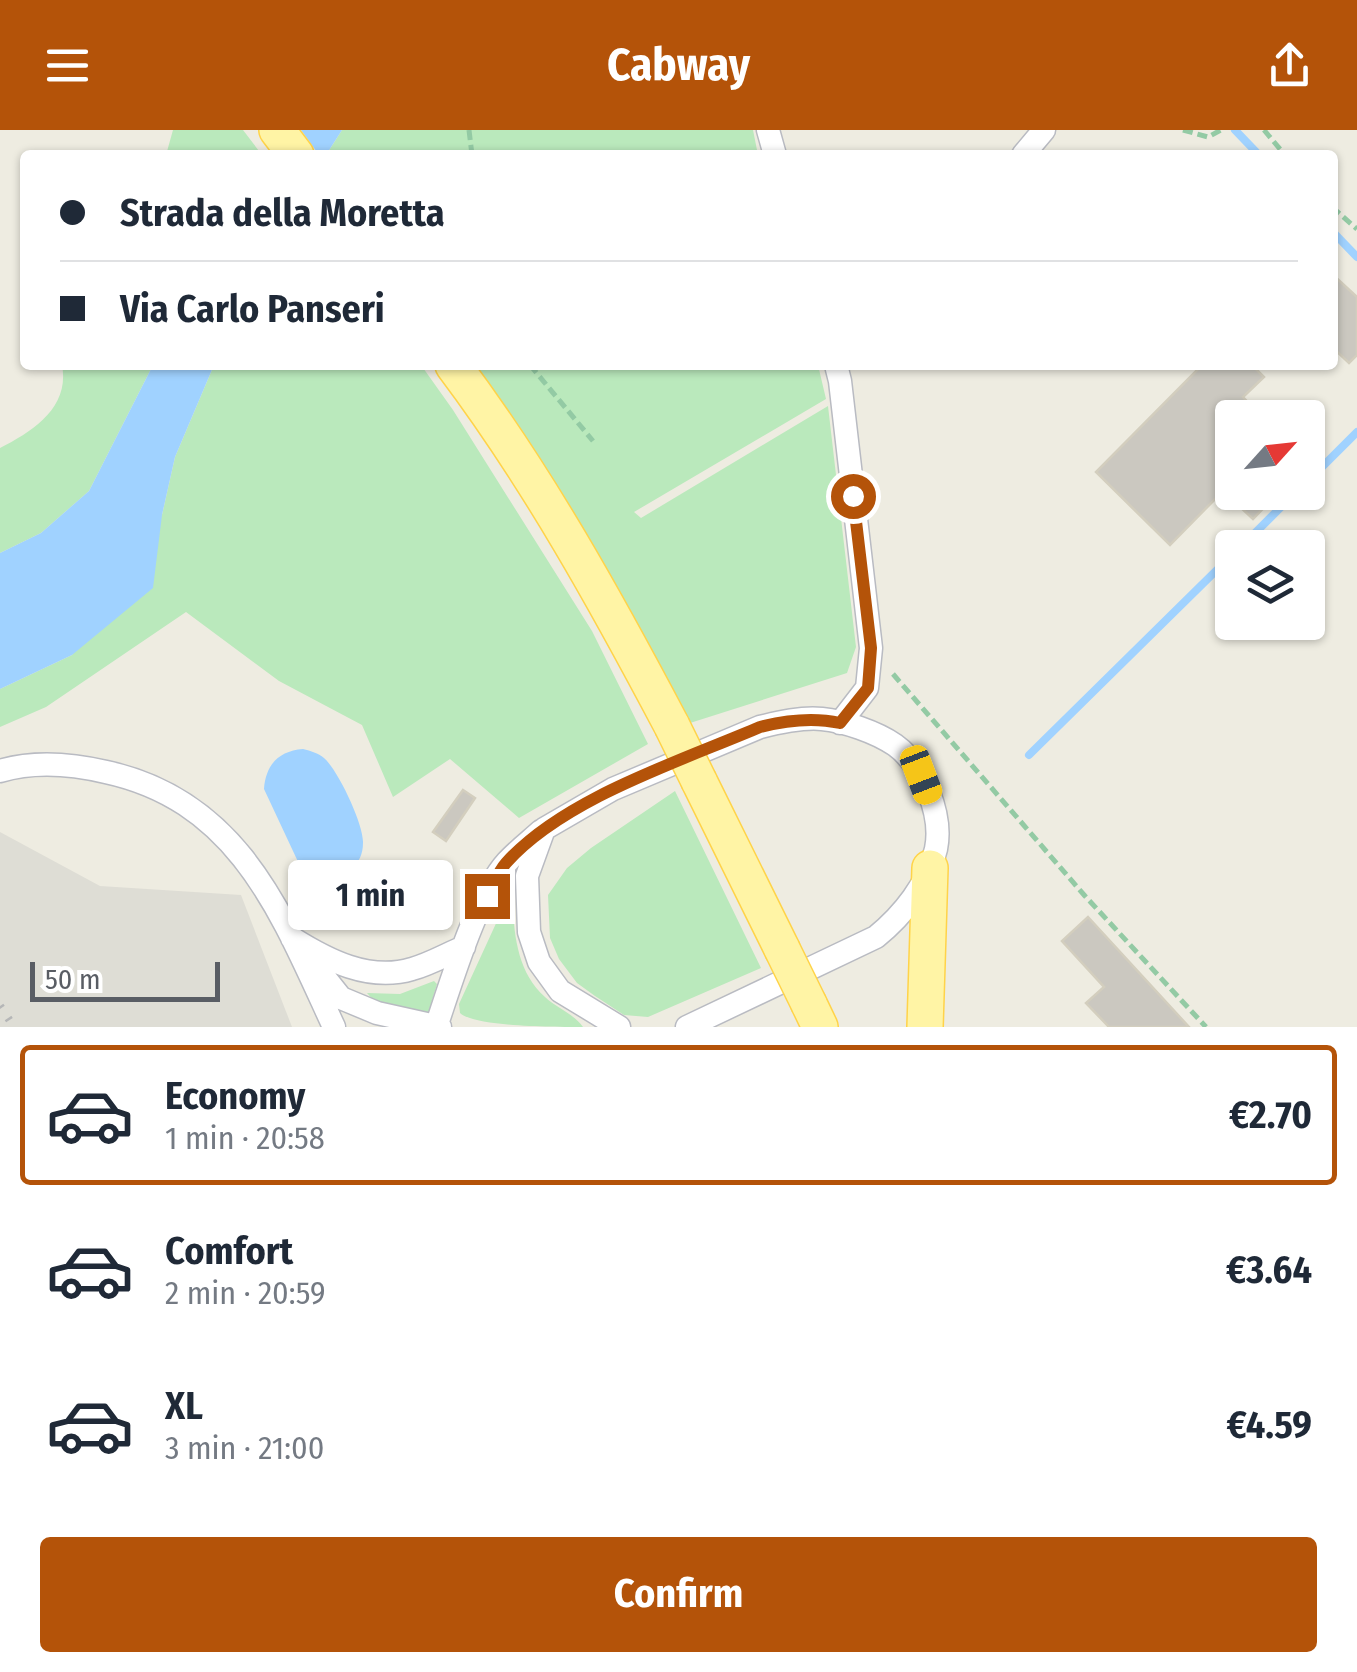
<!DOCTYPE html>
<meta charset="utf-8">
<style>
body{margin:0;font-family:"Fira Sans Condensed",sans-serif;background:#f2f2f3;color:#1f2937;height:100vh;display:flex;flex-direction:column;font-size:38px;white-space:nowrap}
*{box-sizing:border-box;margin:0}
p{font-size:32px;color:#747a83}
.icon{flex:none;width:55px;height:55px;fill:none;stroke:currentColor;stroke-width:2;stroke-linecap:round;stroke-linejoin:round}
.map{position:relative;height:897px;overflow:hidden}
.side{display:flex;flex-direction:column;background:#fff;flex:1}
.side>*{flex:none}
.top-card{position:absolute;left:20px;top:20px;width:1318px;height:220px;border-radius:10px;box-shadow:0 2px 8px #0004;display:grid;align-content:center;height:220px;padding:0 40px;background:#fff}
.needle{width:65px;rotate:63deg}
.buttons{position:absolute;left:1215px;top:270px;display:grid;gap:20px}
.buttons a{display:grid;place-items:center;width:110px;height:110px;border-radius:10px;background:#fff;box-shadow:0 2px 8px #0004;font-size:50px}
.scale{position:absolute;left:30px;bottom:25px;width:190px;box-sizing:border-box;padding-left:10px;border:5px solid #595d64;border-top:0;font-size:28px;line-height:35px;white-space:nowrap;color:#595d64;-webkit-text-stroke:8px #fff;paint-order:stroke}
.end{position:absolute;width:45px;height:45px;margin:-22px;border:12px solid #b45309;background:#fff;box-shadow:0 0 0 5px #fff}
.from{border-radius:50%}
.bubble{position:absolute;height:70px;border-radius:10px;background:#fff;box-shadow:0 2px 8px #0004;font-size:32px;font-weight:700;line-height:70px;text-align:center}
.car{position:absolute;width:30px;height:60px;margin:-30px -15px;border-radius:12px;box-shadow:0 0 8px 2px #0007;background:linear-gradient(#f5c518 24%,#345 0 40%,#f5c518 0 76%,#345 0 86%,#f5c518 0)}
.top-card b{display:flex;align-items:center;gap:35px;height:95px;font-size:38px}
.top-card b+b{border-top:2px solid #e0e1e3}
.top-card i{width:25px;height:25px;background:#1f2937}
ul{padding:18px 0 0;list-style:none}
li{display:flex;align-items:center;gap:30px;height:140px;margin:0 20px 15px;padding:0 20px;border:5px solid transparent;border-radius:10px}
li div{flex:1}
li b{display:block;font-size:38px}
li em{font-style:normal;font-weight:700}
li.current{border-color:#b45309}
li>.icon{width:90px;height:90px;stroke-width:1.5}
.action{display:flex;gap:20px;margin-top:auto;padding:20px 40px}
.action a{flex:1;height:115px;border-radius:10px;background:#b45309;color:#fff;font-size:40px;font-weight:700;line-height:115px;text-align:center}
header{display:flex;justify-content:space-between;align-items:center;height:130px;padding:0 40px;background:#b45309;color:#fff;font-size:45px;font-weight:700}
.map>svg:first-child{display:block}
.industrial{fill:#deddd5}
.green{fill:#bae9bc}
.water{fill:#a0d2ff}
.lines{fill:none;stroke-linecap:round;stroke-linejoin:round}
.stream{stroke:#a0d2ff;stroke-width:8}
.building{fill:#cbc8c0;stroke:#d3cebe;stroke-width:2.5}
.street-casing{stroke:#b9bbc2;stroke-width:25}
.primary-casing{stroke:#ffd349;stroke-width:38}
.path{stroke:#93caa4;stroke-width:5;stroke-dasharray:10 5;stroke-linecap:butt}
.street{stroke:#fff;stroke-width:22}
.primary{stroke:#fff4a5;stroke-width:35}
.rail{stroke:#b5b6b7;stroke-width:8;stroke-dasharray:2.5 12;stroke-linecap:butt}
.primary-bridge-casing{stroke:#ffd349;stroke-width:38;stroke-linecap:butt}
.primary-bridge{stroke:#fff4a5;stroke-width:35}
.route{stroke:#b45309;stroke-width:12}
</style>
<header><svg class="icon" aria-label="menu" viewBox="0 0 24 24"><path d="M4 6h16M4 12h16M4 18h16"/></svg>Cabway<svg class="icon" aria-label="share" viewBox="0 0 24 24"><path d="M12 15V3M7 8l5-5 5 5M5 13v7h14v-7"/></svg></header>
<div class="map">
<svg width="1357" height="897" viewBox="0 0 1357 897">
<rect width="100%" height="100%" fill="#eeece1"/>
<path class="industrial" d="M 0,702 L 100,756 L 241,765 L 292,897 L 0,897 Z"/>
<path class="green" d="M 173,0 L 243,0 L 262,25 L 166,25 Z
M 342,0 L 753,0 L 758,25 L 326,25 Z
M 62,235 L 153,235 L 89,361 L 41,403 L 0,423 L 0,318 C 34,301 70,277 62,235 Z
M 214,235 L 421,235 L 453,280 L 592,501 L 648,614 L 519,688 L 450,629 L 393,667 L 362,595 L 279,551 L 186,482 L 46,577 L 0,597 L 0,559 L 72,525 L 162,385 L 175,327 Z
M 475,235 L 818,235 L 826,269 L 634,382 L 641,388 L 828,276 L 856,517 L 847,543 L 690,593 C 623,470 555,350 475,235 Z
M 675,661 L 761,838 L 648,887 L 624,885 L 595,866 L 577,853 L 559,829 L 550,808 L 548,765 L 567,738 L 591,718 Z
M 510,773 L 513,776 C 514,808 519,844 545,867 C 557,878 575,885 583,897 C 557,897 475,897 460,883 L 459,874 L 504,776 Z
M 434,851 L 437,854 L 428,884 L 374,871 L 367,863 L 400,864 Z"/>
<path class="water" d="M 301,0 L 342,0 L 326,25 L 319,25 Z
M 153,235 L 214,235 L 175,327 L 162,385 L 153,458 L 72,525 L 0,559 L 0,423 L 41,403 L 89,361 Z
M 303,619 C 311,621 318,623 324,628 C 338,640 364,695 363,713 C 363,747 323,755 300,736 L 264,659 C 266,634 279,621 303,619 Z"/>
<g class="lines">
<path class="stream" d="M 1235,0 L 1259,25
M 1332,101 L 1357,127
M 1308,351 L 1357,302
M 1240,418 L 1296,362
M 1029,625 L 1232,425"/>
</g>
<path class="building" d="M 1332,144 L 1357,167 L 1357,225 L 1349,233 L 1332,217 Z
M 1202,235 L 1252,235 L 1264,247 L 1243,267 L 1263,288 L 1232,288 L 1232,362 L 1279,362 L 1253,389 L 1223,361 L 1170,415 L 1096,342 Z
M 463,660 L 475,668 L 446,711 L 433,702 Z
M 391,759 L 404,769 L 383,796 L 370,786 Z
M 1088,787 L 1189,897 L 1109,897 L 1086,873 L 1104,857 L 1062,811 Z"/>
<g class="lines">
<g class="street-casing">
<path id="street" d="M 768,0 L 775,25
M 1023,25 L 1044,0
M 836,235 L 840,251 L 871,518 L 867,558 L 840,593
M 0,641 C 33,631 72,634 106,642 C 240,671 282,785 334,897
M 292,808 C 327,830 369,852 412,839 C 430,834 447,824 464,817
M 314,834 L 341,868 L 377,883 L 440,897
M 436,897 C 451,853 477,765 507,732 C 517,721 530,711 541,701
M 619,897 L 560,861 L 539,832 L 529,802 L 527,746 L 544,699 L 613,659 L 760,597 C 780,592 802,587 822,589 C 844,591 876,602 895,615 C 923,635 943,685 936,719 C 928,754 903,785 876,807 L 687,897"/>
</g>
<g class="primary-casing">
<path id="primary" d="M 277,0 L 296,25
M 453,235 C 538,348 606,471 672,596
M 699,651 L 782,819
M 809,874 L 820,897
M 925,897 L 930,738"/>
</g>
<path class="path" d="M 469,0 L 472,25
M 1183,0 L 1208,7 L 1221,0
M 1264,0 L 1285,25
M 1332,77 L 1357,99
M 530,235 L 593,311
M 893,544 L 1085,766 L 1206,897"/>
<use href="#street" class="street"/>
<use href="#primary" class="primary"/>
<path class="rail" d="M 0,876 L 14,897"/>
<g class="primary-bridge-casing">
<path id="primary-bridge" d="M 672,596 L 699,651
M 782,819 L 809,874"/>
</g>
<use href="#primary-bridge" class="primary-bridge"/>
</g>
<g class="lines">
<path class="route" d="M 487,766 C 493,756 498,742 506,733 C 564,668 681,631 760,597 C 787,590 813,587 840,593 L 868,558 L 871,518 L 853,366"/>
</g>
</svg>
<div class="buttons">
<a><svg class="needle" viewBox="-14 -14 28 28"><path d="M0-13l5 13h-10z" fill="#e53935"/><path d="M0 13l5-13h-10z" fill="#747a83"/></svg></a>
<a><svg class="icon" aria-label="layers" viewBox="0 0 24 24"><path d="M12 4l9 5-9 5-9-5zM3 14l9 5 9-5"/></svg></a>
</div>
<div class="scale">50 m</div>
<i class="end from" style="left:853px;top:366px"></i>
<i class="end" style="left:487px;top:766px"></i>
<div class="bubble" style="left:288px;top:730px;width:165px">1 min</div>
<i class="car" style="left:921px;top:645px;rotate:159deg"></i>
<div class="top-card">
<b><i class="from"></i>Strada della Moretta</b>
<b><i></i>Via Carlo Panseri</b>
</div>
</div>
<section class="side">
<ul>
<li class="current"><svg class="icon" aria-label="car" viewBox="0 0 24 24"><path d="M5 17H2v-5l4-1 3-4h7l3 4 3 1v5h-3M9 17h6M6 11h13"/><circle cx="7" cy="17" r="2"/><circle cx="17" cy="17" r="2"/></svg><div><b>Economy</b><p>1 min · 20:58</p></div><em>€2.70</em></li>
<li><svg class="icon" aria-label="car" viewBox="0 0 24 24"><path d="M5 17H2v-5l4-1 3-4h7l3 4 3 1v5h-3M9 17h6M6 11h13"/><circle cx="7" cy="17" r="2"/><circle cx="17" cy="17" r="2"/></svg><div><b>Comfort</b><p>2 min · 20:59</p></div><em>€3.64</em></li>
<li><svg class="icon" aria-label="car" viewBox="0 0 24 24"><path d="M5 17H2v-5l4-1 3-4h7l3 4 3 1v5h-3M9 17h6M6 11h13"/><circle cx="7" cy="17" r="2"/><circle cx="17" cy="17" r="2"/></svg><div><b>XL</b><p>3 min · 21:00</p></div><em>€4.59</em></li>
</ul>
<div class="action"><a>Confirm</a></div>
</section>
